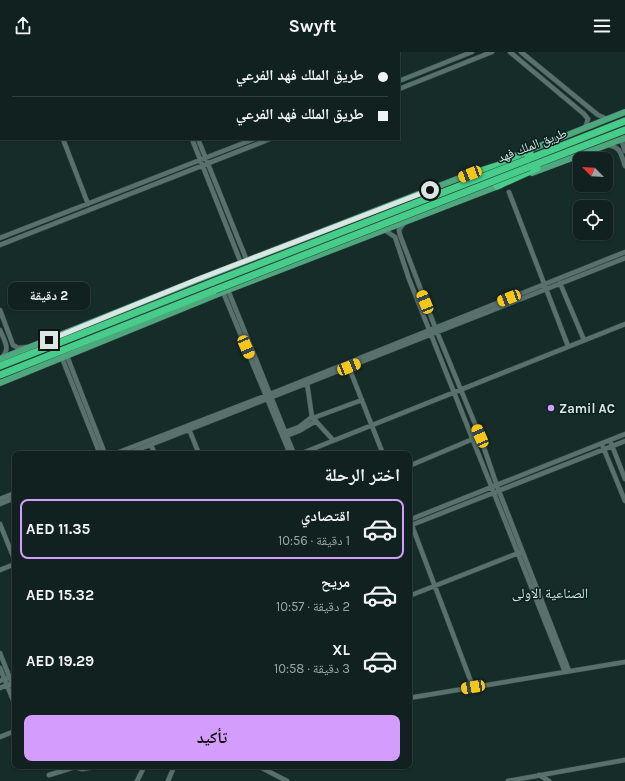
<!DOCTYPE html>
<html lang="ar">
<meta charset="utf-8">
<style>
body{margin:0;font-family:Karla,"Noto Naskh Arabic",sans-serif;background:#1e2e2c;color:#f1f3f6;direction:rtl;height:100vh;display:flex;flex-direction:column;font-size:15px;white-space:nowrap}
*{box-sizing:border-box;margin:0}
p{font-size:13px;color:#9ca3a4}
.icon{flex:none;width:22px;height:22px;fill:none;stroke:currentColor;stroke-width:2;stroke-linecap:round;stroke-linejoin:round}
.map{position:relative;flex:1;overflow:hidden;direction:ltr}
.drawer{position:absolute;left:12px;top:399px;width:400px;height:318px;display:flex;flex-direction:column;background:#10211f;border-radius:8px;box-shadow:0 1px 3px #0004,0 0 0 1px #303e3d;direction:rtl}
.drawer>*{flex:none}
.guide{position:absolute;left:0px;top:0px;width:400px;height:88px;box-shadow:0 1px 3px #0004,0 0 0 1px #303e3d;direction:rtl;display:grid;align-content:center;height:88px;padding:0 12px;background:#10211f}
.needle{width:26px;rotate:294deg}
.controls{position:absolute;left:573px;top:100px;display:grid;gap:8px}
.controls a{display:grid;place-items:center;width:40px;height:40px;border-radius:8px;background:#10211f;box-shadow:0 1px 3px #0004,0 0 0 1px #303e3d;font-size:20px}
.end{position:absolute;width:18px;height:18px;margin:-9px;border:5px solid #d9e6e4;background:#111;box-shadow:0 0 0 2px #111}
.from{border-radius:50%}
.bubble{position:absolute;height:28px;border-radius:8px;background:#10211f;box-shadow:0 1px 3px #0004,0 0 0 1px #303e3d;font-size:13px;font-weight:700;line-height:28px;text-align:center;direction:rtl}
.car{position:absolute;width:12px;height:24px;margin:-12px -6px;border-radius:5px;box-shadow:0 0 3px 1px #0007;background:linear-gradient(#f5c518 24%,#345 0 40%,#f5c518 0 76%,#345 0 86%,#f5c518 0)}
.guide b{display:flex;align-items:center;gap:14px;height:38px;font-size:15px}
.guide b+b{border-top:1px solid #303e3d}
.guide i{width:10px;height:10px;background:#f1f3f6}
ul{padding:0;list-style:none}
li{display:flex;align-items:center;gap:12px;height:60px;margin:0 8px 6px;padding:0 4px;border:2px solid transparent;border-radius:8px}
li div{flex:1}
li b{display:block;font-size:15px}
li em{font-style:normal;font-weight:700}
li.active{border-color:#d49cfc}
li>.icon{width:36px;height:36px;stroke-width:1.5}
h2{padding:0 12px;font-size:18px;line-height:48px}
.action{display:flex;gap:8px;margin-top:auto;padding:8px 12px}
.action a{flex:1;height:46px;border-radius:8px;background:#d49cfc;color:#111;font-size:16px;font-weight:700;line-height:46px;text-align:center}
header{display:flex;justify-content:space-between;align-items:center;height:52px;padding:0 12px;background:#10211f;font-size:18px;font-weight:700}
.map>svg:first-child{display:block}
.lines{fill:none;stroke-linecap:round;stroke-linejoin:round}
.minor-casing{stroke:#344644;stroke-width:5.5}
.major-casing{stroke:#344644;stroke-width:7}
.highway-casing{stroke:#344644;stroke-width:8}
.minor{stroke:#58716d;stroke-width:4.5}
.major{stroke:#4da87e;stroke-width:6}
.highway{stroke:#46cd89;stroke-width:7}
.highway-bridge-casing{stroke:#344644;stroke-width:8;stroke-linecap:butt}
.highway-bridge{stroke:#46cd89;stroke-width:7}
.route{stroke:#d9e6e4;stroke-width:5}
.poi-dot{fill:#d49cfc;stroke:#0b221f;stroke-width:1.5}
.labels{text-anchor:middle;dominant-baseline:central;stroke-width:3;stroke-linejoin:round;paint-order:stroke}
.street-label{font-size:13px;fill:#d9e6e4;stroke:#0b221f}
.poi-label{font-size:13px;font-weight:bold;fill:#d9e6e4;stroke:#0b221f;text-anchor:start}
.neighbourhood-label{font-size:14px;fill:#d9e6e4;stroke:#0b221f}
</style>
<header><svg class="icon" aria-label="menu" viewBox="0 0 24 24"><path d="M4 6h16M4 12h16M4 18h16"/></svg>Swyft<svg class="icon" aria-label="share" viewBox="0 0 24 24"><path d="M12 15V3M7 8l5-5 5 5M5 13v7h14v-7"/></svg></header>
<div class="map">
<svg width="625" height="729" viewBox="0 0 625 729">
<rect width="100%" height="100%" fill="#152c29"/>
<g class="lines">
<g class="minor-casing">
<path id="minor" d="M 35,0 L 36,1
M 86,0 L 87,1
M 144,0 L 145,1
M 156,0 L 157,1
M 510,0 L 584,62 L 588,67 L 585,76
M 521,0 L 598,63 L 607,67
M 67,1 L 70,0
M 162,1 L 165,0
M 191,1 L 193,0
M 0,16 L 1,17
M 0,24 L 1,25
M 399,29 L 472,0
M 399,37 L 492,0
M 0,66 L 1,66
M 0,73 L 1,73
M 63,87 L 88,152
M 192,87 L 241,211
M 198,87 L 247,209
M 625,87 L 622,90 L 625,99
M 608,93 C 621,95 621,102 625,114
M 509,140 L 568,294
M 404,171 L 399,178 L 400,183 L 435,275 L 480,384 L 497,434 L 569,619
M 383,177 L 395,185 L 409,227 L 565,620
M 0,186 L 254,87
M 0,193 L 270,87
M 560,231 L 584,288
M 228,238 L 294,402
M 223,240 L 290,402
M 0,258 L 13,293 L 18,296 L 27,295
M 0,278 C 4,288 11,297 2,305
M 67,304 L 105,402
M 62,306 L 100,402
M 348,313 L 383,402
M 307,331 L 312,365 L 333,388
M 313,366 L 362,348
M 189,377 L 199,402
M 285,380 L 299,375 L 312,365
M 286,384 L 299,379 L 316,369
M 611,391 L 625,427
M 151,393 L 155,402
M 603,395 L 625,449
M 114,402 L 270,342 L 625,200
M 127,402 L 625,206
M 300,402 L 625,272
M 409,414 L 480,384
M 0,447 L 15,441
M 0,452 L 15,446
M 409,468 L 625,382
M 411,471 L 473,635
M 0,472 L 15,509
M 409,474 L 625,389
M 0,518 L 15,512
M 409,544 L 521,500
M 0,601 L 15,639
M 0,616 L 15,653
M 0,629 L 15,623
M 0,636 L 15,630
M 409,646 L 625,610
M 0,685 L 15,679
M 258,714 L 287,729
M 49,723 L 75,715 L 82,717 L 100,714
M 539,723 L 549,729
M 137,729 L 144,715 L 146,714
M 168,729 L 174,715
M 508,729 L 625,708"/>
</g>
<g class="major-casing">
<path id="major" d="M 502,109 L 625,60
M 532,121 L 625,86
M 0,307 L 197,228 L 475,120
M 0,331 L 228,238 L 501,133"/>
</g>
<g class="highway-casing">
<path id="highway" d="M 526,108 L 625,69
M 529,115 L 625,78
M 471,122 L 531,103
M 497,134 L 537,116
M 0,314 L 213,230
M 0,323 L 215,238"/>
</g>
<use href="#minor" class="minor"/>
<use href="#major" class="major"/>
<use href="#highway" class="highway"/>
<g class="highway-bridge-casing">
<path id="highway-bridge" d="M 213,230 L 526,108
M 215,238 L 529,115"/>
</g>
<use href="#highway-bridge" class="highway-bridge"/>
</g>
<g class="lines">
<path class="route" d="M 49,288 L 196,228 L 430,138"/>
</g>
<circle class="poi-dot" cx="551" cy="356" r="4"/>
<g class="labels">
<g class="street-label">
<text transform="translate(532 93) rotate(-21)">طريق الملك فهد</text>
</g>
<g class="poi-label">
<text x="559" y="356">Zamil AC</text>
</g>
<g class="neighbourhood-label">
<text x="550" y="541">الصناعية الاولى</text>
</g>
</g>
</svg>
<div class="controls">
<a><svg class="needle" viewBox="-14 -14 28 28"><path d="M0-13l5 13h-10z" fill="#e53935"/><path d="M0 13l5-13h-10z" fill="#9ca3a4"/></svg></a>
<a><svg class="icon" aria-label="locate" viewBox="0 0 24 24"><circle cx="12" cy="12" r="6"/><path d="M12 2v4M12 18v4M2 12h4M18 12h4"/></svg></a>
</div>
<i class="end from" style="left:430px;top:138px"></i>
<i class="end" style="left:49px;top:288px"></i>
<div class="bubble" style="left:8px;top:230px;width:82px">2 دقيقة</div>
<i class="car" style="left:470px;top:122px;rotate:249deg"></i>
<i class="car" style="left:509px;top:246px;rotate:249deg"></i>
<i class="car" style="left:425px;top:250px;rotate:338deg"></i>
<i class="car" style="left:246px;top:295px;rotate:157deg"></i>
<i class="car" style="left:349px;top:315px;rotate:68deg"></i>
<i class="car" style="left:480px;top:384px;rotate:337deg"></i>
<i class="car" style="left:473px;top:635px;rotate:260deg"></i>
<div class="guide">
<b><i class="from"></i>طريق الملك فهد الفرعي</b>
<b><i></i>طريق الملك فهد الفرعي</b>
</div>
<section class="drawer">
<h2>اختر الرحلة</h2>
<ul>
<li class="active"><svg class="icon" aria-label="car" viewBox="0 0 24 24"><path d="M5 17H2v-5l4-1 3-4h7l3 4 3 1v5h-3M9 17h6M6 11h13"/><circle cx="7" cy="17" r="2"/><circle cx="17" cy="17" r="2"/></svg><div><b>اقتصادي</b><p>1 دقيقة · 10:56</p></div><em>AED 11.35</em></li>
<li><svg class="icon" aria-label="car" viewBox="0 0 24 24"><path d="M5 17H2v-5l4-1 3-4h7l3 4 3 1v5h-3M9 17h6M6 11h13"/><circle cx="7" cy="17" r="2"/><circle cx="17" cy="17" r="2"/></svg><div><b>مريح</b><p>2 دقيقة · 10:57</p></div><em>AED 15.32</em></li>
<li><svg class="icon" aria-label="car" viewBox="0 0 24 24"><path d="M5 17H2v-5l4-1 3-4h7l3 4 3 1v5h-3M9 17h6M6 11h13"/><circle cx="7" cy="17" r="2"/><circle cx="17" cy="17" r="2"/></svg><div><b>XL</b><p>3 دقيقة · 10:58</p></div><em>AED 19.29</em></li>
</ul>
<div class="action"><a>تأكيد</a></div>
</section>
</div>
